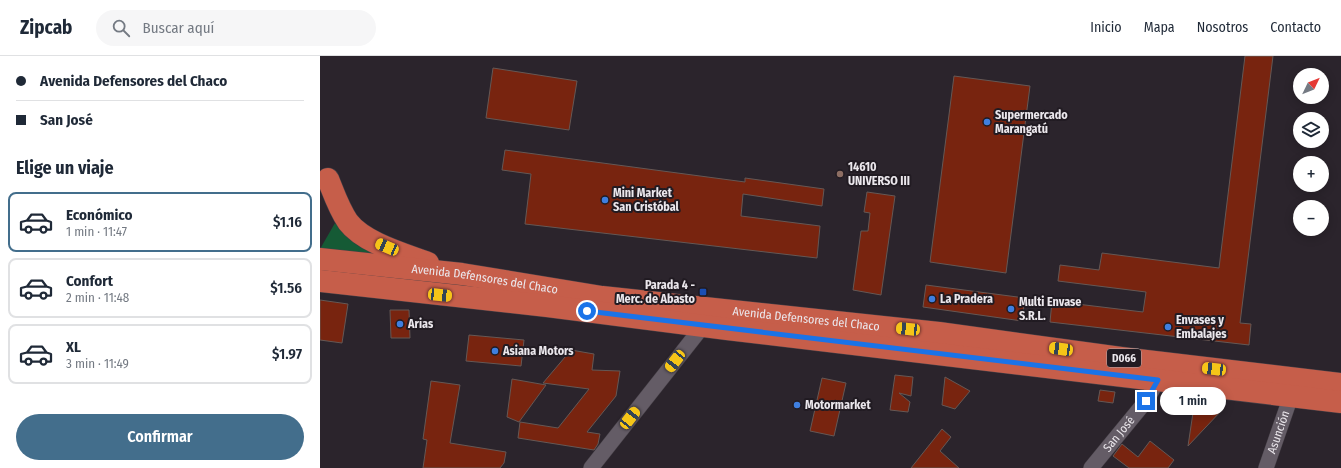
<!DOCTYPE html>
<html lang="es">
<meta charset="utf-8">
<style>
body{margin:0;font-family:"Fira Sans Condensed",sans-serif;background:#f6f6f7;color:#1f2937;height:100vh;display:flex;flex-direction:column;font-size:15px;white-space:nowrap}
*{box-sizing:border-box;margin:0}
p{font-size:13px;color:#747a83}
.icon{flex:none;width:22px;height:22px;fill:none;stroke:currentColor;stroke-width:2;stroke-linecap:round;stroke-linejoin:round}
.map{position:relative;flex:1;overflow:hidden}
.details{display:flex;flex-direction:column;background:#fff;width:320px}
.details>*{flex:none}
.banner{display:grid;align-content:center;height:88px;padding:0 16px;background:#fff}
.needle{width:26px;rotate:47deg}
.tools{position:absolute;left:973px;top:12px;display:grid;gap:8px}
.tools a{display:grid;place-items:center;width:36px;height:36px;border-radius:50%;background:#fff;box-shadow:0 2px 10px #0003;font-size:20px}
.end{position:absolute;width:18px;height:18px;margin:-9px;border:5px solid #1a73e8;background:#fff;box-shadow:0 0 0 2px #fff}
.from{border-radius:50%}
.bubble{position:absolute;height:28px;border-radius:14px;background:#fff;box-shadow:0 2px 10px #0003;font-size:13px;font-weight:600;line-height:28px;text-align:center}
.car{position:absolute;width:12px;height:24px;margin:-12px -6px;border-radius:5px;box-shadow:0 0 3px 1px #0007;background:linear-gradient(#f5c518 24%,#345 0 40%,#f5c518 0 76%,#345 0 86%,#f5c518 0)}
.banner b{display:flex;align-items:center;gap:14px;height:38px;font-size:15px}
.banner b+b{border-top:1px solid #e0e1e3}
.banner i{width:10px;height:10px;background:#1f2937}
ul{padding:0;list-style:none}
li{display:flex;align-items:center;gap:12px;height:60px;margin:0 8px 6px;padding:0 8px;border:2px solid #e0e1e3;border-radius:8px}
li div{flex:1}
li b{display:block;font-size:15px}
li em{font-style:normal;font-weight:600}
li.on{border-color:#436e8c}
li>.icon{width:36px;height:36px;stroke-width:1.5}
h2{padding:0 16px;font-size:18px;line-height:48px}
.primary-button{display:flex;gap:8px;margin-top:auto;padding:8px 16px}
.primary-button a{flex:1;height:46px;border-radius:24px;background:#436e8c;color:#fff;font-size:16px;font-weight:600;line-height:46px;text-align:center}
header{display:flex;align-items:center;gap:24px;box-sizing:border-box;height:56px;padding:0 20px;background:#fff;border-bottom:1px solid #e0e1e3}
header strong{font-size:19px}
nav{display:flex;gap:22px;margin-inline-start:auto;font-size:14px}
.search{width:280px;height:36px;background:#f6f6f7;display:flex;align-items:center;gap:10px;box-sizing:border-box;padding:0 14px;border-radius:22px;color:#747a83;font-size:15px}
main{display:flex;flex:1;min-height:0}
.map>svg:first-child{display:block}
.green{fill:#155a35}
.building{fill:#78240f;stroke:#655855}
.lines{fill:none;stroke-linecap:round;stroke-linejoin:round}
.minor-casing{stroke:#474148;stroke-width:16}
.trunk-casing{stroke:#474148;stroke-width:23}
.minor{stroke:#645c66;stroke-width:15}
.trunk{stroke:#c65e4a;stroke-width:22}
.route{stroke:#1a73e8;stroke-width:5}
.shop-dot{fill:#3f7fe0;stroke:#211b22;stroke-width:1.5}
.education-dot{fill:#8d6e63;stroke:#211b22;stroke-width:1.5}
.transit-dot{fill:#1a4fb4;stroke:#211b22;stroke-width:1.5}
.labels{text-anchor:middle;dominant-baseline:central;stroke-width:4;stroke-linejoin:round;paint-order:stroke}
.shield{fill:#211b22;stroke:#aeaaaf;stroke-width:1}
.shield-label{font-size:11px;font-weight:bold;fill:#ebe7ec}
.poi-label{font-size:12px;font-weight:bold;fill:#ebe7ec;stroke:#211b22;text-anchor:start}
.street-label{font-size:12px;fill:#ebe7ec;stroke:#211b22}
</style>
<header>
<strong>Zipcab</strong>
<div class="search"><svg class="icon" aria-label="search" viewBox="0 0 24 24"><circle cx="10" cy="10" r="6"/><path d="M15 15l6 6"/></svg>Buscar aquí</div>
<nav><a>Inicio</a><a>Mapa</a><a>Nosotros</a><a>Contacto</a></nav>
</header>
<main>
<section class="details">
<div class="banner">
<b><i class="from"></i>Avenida Defensores del Chaco</b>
<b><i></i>San José</b>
</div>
<h2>Elige un viaje</h2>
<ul>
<li class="on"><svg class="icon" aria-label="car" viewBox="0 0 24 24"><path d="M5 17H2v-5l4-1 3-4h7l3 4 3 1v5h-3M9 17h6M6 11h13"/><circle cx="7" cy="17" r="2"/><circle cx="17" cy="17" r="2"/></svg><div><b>Económico</b><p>1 min · 11:47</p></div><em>$1.16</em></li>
<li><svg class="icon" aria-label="car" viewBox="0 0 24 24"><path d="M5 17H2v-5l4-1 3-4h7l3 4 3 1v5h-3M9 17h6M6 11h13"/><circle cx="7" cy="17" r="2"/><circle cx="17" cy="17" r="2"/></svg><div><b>Confort</b><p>2 min · 11:48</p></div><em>$1.56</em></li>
<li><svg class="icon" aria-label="car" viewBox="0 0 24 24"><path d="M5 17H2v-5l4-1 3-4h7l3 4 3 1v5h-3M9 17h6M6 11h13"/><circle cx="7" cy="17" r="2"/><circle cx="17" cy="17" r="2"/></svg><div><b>XL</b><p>3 min · 11:49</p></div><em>$1.97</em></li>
</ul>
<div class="primary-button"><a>Confirmar</a></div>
</section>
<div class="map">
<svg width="1021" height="412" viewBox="0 0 1021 412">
<rect width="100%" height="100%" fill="#2b242c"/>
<path class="green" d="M 15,167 C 36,193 45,195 76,203 L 0,193 Z"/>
<path class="building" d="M 925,0 L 953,0 L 920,267 L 931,268 L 929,289 L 730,266 L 732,245 L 823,256 L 826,236 L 738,225 L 740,209 L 779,214 L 782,197 L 899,212 Z
M 173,12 L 257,25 L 249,74 L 166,62 Z
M 634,20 L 710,30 L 686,217 L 610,206 Z
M 185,94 L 425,126 L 425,122 L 504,133 L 502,150 L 423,138 L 421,160 L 500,170 L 497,202 L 205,168 L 211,118 L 182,114 Z
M 547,136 L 575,140 L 561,239 L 533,234 L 541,175 L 548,175 L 550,157 L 544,156 Z
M 606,229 L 705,242 L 702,265 L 603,251 Z
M 0,244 L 28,248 L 22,287 L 0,284 Z
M 70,254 L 89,254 L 90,282 L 71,282 Z
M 149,279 L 204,284 L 201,310 L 146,305 Z
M 251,294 L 274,298 L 272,314 L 300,315 L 296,340 L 267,376 L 280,378 L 278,388 L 274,394 L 198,382 L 200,366 L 238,372 L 269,333 L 223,327 Z
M 575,319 L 593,321 L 591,340 L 579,337 L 590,346 L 588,356 L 570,354 Z
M 625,321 L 650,335 L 635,353 L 622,349 Z
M 502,322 L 526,327 L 514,380 L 490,375 Z
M 192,323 L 226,329 L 199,366 L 187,361 Z
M 111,325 L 140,329 L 130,387 L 186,396 L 184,407 L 180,412 L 103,412 L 107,384 L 103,383 Z
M 780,334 L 795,336 L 793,347 L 778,345 Z
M 874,350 L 902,354 L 868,390 Z
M 622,373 L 631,381 L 620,395 L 639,412 L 591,412 Z
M 830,385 L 854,404 L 848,412 L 809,412 L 793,400 L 802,388 L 818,401 Z"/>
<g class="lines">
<g class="minor-casing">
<g id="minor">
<path d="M 271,412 L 383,270"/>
<path id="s1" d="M 771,412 L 826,345 L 838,324"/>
<path id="s2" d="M 946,412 L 971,340"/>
</g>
</g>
<g class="trunk-casing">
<g id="trunk">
<path d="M 8,123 C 14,138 19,153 28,166 C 44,187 84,198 108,207"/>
<path id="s3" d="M 0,203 L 142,218 L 282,241 L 619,277 L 801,302 L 1021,328"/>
<path d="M 0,225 L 227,250 L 407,273 L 1021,346"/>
</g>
</g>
<use href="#minor" class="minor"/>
<use href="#trunk" class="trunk"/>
</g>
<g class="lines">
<path class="route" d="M 267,255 L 838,324 L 826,345"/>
</g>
<g class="shop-dot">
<circle cx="667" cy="66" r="4"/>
<circle cx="285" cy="144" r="4"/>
<circle cx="612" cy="243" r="4"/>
<circle cx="691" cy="253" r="4"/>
<circle cx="80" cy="268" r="4"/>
<circle cx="848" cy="271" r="4"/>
<circle cx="175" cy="295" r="4"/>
<circle cx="477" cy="349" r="4"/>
</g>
<circle class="education-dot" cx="520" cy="118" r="4"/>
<rect class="transit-dot" x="379" y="232" width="8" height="8" rx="2"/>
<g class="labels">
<rect class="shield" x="787" y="293" width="34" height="18" rx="3"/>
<g class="shield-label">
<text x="804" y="302">D066</text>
</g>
<g class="poi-label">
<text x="675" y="59">Supermercado<tspan x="675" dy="14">Marangatú</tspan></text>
<text x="528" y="111">14610<tspan x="528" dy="14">UNIVERSO III</tspan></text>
<text x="293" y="137">Mini Market<tspan x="293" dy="14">San Cristóbal</tspan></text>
<text x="375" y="229" text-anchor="end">Parada 4 -<tspan x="375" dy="14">Merc. de Abasto</tspan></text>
<text x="620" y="243">La Pradera</text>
<text x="699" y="246">Multi Envase<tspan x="699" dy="14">S.R.L.</tspan></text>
<text x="856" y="264">Envases y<tspan x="856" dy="14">Embalajes</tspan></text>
<text x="88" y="268">Arias</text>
<text x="183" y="295">Asiana Motors</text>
<text x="485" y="349">Motormarket</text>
</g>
<g class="street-label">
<text stroke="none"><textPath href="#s3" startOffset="166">Avenida Defensores del Chaco</textPath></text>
<text stroke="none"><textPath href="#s3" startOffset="490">Avenida Defensores del Chaco</textPath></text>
<text stroke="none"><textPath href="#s2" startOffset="38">Asunción</textPath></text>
<text stroke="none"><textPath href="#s1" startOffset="44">San José</textPath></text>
</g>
</g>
</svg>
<div class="tools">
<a><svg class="needle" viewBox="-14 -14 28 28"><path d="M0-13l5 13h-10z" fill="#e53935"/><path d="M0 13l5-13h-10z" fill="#747a83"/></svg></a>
<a><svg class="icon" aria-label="layers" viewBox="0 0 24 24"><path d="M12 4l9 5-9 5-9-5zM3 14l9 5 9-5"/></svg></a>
<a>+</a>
<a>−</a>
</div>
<i class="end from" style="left:267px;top:255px"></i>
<i class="end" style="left:826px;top:345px"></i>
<div class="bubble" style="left:840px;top:331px;width:66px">1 min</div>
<i class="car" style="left:67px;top:191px;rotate:293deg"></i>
<i class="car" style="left:120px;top:239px;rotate:96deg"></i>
<i class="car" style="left:588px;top:273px;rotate:276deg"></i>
<i class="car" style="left:741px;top:293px;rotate:278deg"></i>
<i class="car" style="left:355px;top:305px;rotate:218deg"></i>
<i class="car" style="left:894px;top:313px;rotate:277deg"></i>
<i class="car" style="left:310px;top:362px;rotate:38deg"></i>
</div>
</main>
